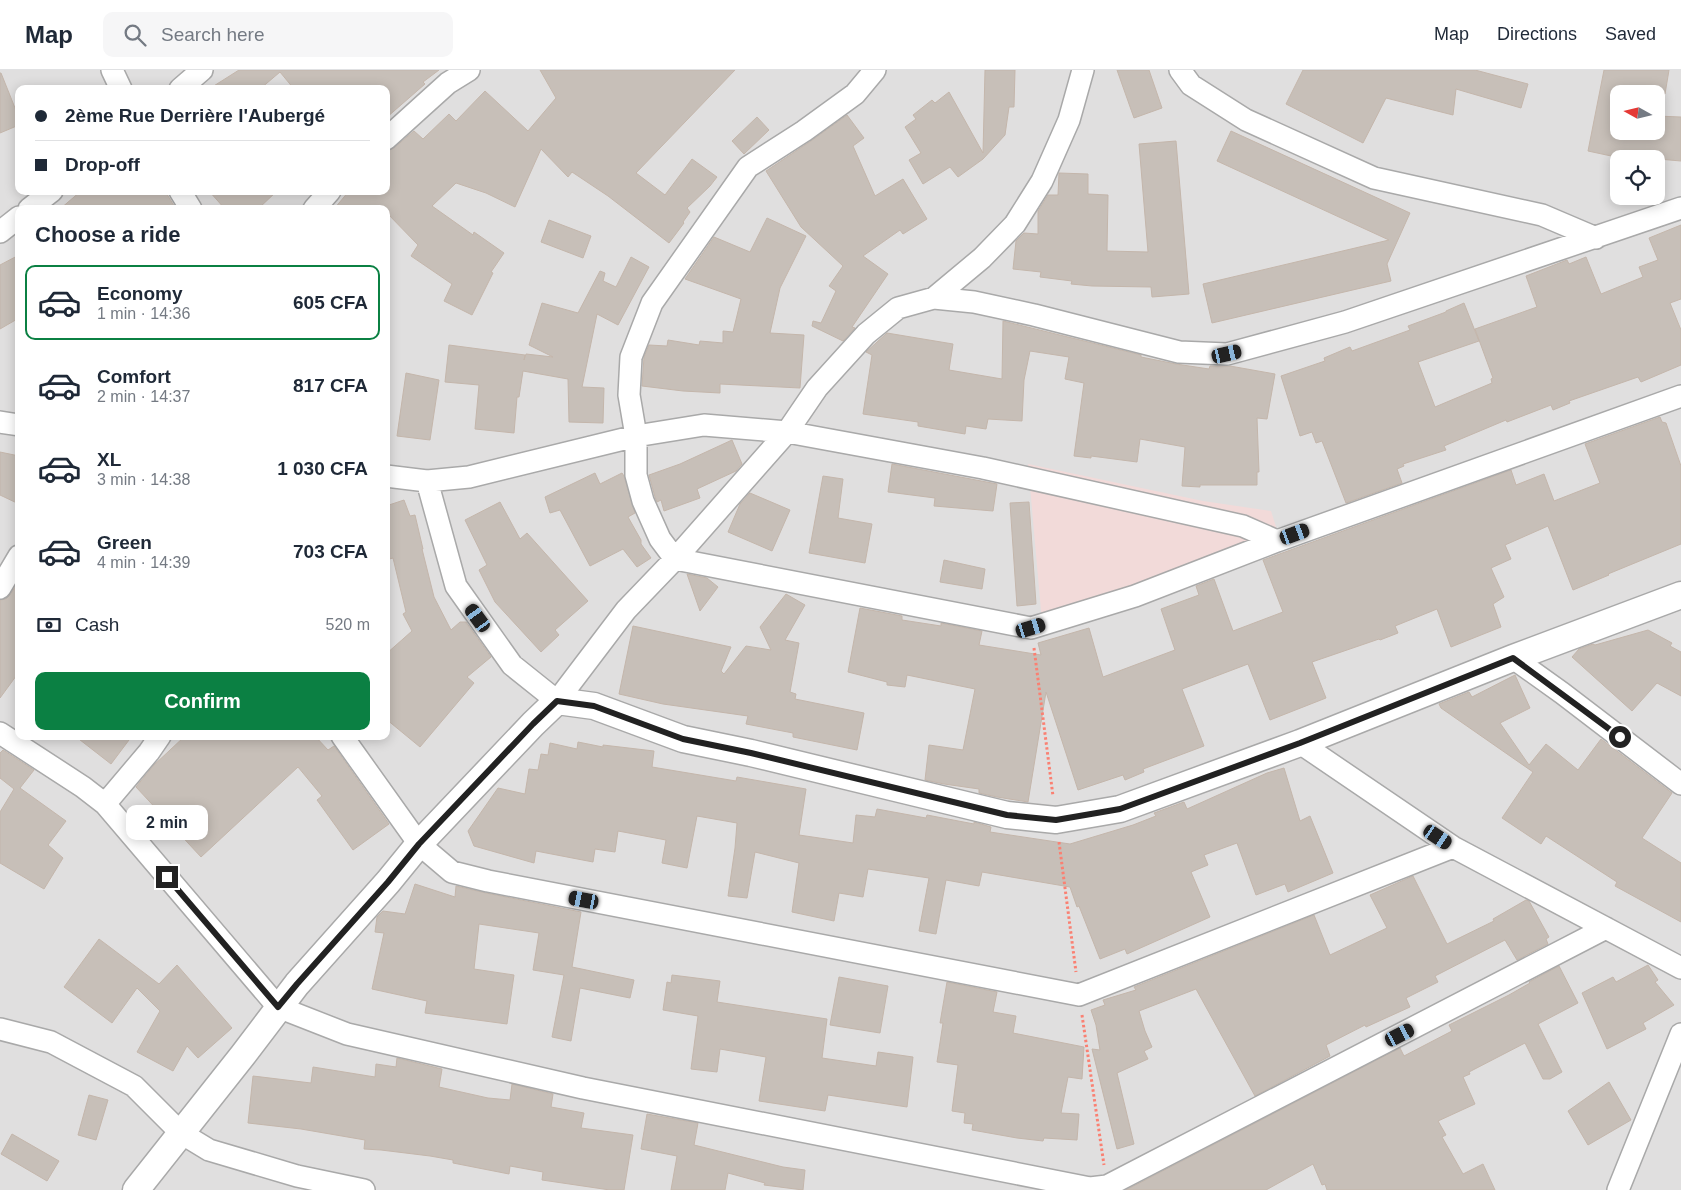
<!DOCTYPE html>
<meta charset="utf-8">
<style>
body{margin:0;font-family:Helvetica,sans-serif;background:#f6f6f7;color:#1f2937;height:100vh;display:flex;flex-direction:column;font-size:19px;white-space:nowrap}
*{box-sizing:border-box;margin:0}
p{font-size:16px;color:#747a83}
.icon{flex:none;width:28px;height:28px;fill:none;stroke:currentColor;stroke-width:2;stroke-linecap:round;stroke-linejoin:round}
.map{position:relative;flex:1;overflow:hidden}
.drawer{position:absolute;left:15px;top:135px;width:375px;height:535px;display:flex;flex-direction:column;background:#fff;border-radius:10px;box-shadow:0 2px 12px #0003}
.drawer>*{flex:none}
.banner{position:absolute;left:15px;top:15px;width:375px;height:110px;border-radius:10px;box-shadow:0 2px 12px #0003;display:grid;align-content:center;height:110px;padding:0 20px;background:#fff}
.needle{width:32px;rotate:278deg}
.buttons{position:absolute;left:1610px;top:15px;display:grid;gap:10px}
.buttons a{display:grid;place-items:center;width:55px;height:55px;border-radius:10px;background:#fff;box-shadow:0 2px 12px #0003;font-size:25px}
.end{position:absolute;width:22px;height:22px;margin:-11px;border:6px solid #222;background:#fff;box-shadow:0 0 0 2px #fff}
.from{border-radius:50%}
.bubble{position:absolute;height:35px;border-radius:10px;background:#fff;box-shadow:0 2px 12px #0003;font-size:16px;font-weight:700;line-height:35px;text-align:center}
.car{position:absolute;width:15px;height:30px;margin:-15px -8px;border-radius:6px;box-shadow:0 0 4px 1px #0007;background:linear-gradient(#222 24%,#8ab4d8 0 40%,#222 0 76%,#8ab4d8 0 86%,#222 0)}
.banner b{display:flex;align-items:center;gap:18px;height:48px;font-size:19px}
.banner b+b{border-top:1px solid #e0e1e3}
.banner i{width:12px;height:12px;background:#1f2937}
ul{padding:0;list-style:none}
li{display:flex;align-items:center;gap:15px;height:75px;margin:0 10px 8px;padding:0 10px;border:2px solid transparent;border-radius:10px}
li div{flex:1}
li b{display:block;font-size:19px}
li em{font-style:normal;font-weight:700}
li.active{border-color:#0b8043}
li>.icon{width:45px;height:45px;stroke-width:1.5}
h2{padding:0 20px;font-size:22px;line-height:60px}
.pay{display:flex;align-items:center;gap:12px;height:55px;padding:0 20px;font-size:19px}
.pay p{margin-inline-start:auto}
.primary-button{display:flex;gap:10px;margin-top:auto;padding:10px 20px}
.primary-button a{flex:1;height:58px;border-radius:10px;background:#0b8043;color:#fff;font-size:20px;font-weight:700;line-height:58px;text-align:center}
header{display:flex;align-items:center;gap:30px;box-sizing:border-box;height:70px;padding:0 25px;background:#fff;border-bottom:1px solid #e0e1e3}
header strong{font-size:24px}
nav{display:flex;gap:28px;margin-inline-start:auto;font-size:18px}
.search{width:350px;height:45px;background:#f6f6f7;display:flex;align-items:center;gap:12px;box-sizing:border-box;padding:0 18px;border-radius:10px;color:#747a83;font-size:19px}
.map>svg:first-child{display:block}
.residential{fill:#e0dfdf;fill-rule:evenodd}
.commercial{fill:#f2dad9}
.building{fill:#c7bfb8;stroke:#c4b6ab}
.lines{fill:none;stroke-linecap:round;stroke-linejoin:round}
.minor-casing{stroke:#a9a9a9;stroke-width:24}
.tertiary-casing{stroke:#a9a9a9;stroke-width:29}
.path{stroke:#fa8072;stroke-width:3;stroke-dasharray:2.5 2.5;stroke-linecap:butt}
.minor{stroke:#fff;stroke-width:21}
.tertiary{stroke:#fff;stroke-width:26}
.route{stroke:#222;stroke-width:6}
</style>
<header>
<strong>Map</strong>
<div class="search"><svg class="icon" aria-label="search" viewBox="0 0 24 24"><circle cx="10" cy="10" r="6"/><path d="M15 15l6 6"/></svg>Search here</div>
<nav><a>Map</a><a>Directions</a><a>Saved</a></nav>
</header>
<div class="map">
<svg width="1681" height="1120" viewBox="0 0 1681 1120">
<rect width="100%" height="100%" fill="#f2efe9"/>
<path class="residential" d="M 0,0 L 1681,0 L 1681,1120 L 0,1120 ZM 19,19 L 386,19 L 386,121 L 19,121 ZM 1619,24 L 1656,24 L 1656,61 L 1619,61 ZM 1619,89 L 1656,89 L 1656,126 L 1619,126 ZM 19,139 L 386,139 L 386,666 L 19,666 Z"/>
<path class="commercial" d="M 1028,394 L 1203,431 L 1271,441 L 1279,466 L 1042,552 Z"/>
<path class="building" d="M 239,0 L 439,0 L 423,12 L 425,14 L 386,48 L 386,19 L 294,19 L 280,2 L 260,19 L 209,19 Z
M 540,0 L 735,0 L 636,103 L 665,125 L 692,89 L 717,107 L 710,116 L 687,138 L 690,142 L 683,152 L 684,153 L 669,173 L 608,126 L 572,102 L 568,107 L 541,79 L 515,137 L 486,123 L 456,113 L 432,136 L 473,165 L 474,162 L 504,183 L 491,202 L 493,203 L 472,245 L 444,231 L 452,214 L 411,186 L 418,175 L 386,142 L 386,139 L 334,139 L 349,121 L 386,121 L 386,81 L 394,78 L 414,61 L 423,69 L 449,44 L 456,51 L 485,21 L 528,61 L 556,28 Z
M 985,0 L 1015,0 L 1014,37 L 1009,37 L 1005,65 L 983,89 L 958,107 L 950,97 L 923,114 L 909,90 L 921,83 L 905,57 L 916,49 L 913,45 L 932,30 L 935,33 L 949,22 L 983,83 Z
M 1117,0 L 1149,0 L 1162,38 L 1134,48 Z
M 1303,0 L 1475,0 L 1528,14 L 1521,38 L 1456,19 L 1453,45 L 1386,28 L 1363,73 L 1286,34 Z
M 1604,0 L 1669,0 L 1665,24 L 1619,24 L 1619,61 L 1656,61 L 1656,46 L 1681,47 L 1681,91 L 1658,89 L 1625,89 L 1588,81 Z
M 0,3 L 1,3 L 19,48 L 19,55 L 0,63 Z
M 847,45 L 864,68 L 853,76 L 875,126 L 903,109 L 927,149 L 903,164 L 900,160 L 863,186 L 888,204 L 852,257 L 855,258 L 843,271 L 812,256 L 813,251 L 821,253 L 836,221 L 829,216 L 843,196 L 801,157 L 766,101 L 811,71 Z
M 757,47 L 769,60 L 744,84 L 732,71 Z
M 1231,61 L 1410,143 L 1387,194 L 1391,211 L 1212,253 L 1203,214 L 1389,170 L 1217,91 Z
M 1176,71 L 1189,224 L 1152,227 L 1151,217 L 1092,216 L 1071,214 L 1072,211 L 1040,207 L 1041,202 L 1013,199 L 1016,171 L 1024,163 L 1038,164 L 1038,141 L 1048,125 L 1058,125 L 1059,103 L 1088,104 L 1088,124 L 1108,125 L 1107,181 L 1148,182 L 1139,74 Z
M 81,121 L 165,121 L 176,139 L 60,139 Z
M 209,121 L 277,121 L 258,139 L 225,139 Z
M 767,148 L 806,166 L 780,218 L 770,263 L 804,265 L 800,318 L 720,314 L 720,323 L 683,321 L 642,316 L 644,287 L 649,275 L 667,276 L 668,270 L 699,275 L 700,271 L 723,273 L 723,261 L 733,262 L 741,229 L 685,209 L 714,167 L 750,182 Z
M 549,150 L 591,166 L 583,188 L 541,172 Z
M 1681,155 L 1681,229 L 1670,233 L 1681,260 L 1681,295 L 1641,312 L 1638,307 L 1569,331 L 1570,333 L 1553,340 L 1551,335 L 1507,352 L 1506,350 L 1444,376 L 1446,380 L 1403,394 L 1404,396 L 1397,399 L 1402,413 L 1346,433 L 1322,371 L 1316,373 L 1312,362 L 1300,366 L 1281,306 L 1325,291 L 1324,288 L 1350,277 L 1352,281 L 1410,260 L 1408,256 L 1446,242 L 1446,241 L 1464,233 L 1479,271 L 1418,292 L 1435,337 L 1492,313 L 1491,309 L 1493,308 L 1475,259 L 1537,237 L 1526,206 L 1567,190 L 1569,194 L 1586,187 L 1601,224 L 1643,207 L 1639,197 L 1658,190 L 1649,168 Z
M 19,185 L 19,248 L 0,259 L 0,195 Z
M 631,187 L 649,197 L 618,255 L 597,244 L 582,317 L 604,318 L 603,353 L 569,352 L 568,309 L 523,301 L 519,327 L 517,327 L 514,363 L 475,359 L 479,315 L 445,312 L 449,275 L 525,285 L 524,290 L 526,284 L 553,287 L 529,275 L 542,233 L 578,243 L 600,201 L 605,203 L 603,211 L 616,217 Z
M 1003,251 L 1141,285 L 1141,287 L 1176,294 L 1209,299 L 1210,296 L 1230,296 L 1275,304 L 1267,349 L 1257,348 L 1259,402 L 1257,402 L 1257,415 L 1200,415 L 1200,417 L 1182,416 L 1185,377 L 1140,369 L 1137,392 L 1091,386 L 1091,388 L 1074,386 L 1084,313 L 1065,309 L 1069,287 L 1030,281 L 1024,310 L 1022,351 L 988,349 L 986,359 L 966,356 L 965,364 L 918,356 L 918,352 L 863,344 L 872,285 L 866,282 L 887,263 L 953,274 L 949,300 L 1002,309 Z
M 406,303 L 439,310 L 430,370 L 397,366 Z
M 1660,347 L 1662,352 L 1666,353 L 1681,396 L 1681,474 L 1625,497 L 1608,504 L 1609,505 L 1573,520 L 1548,456 L 1505,475 L 1511,489 L 1491,498 L 1504,527 L 1493,534 L 1501,557 L 1451,577 L 1437,539 L 1395,556 L 1398,563 L 1380,570 L 1379,569 L 1312,592 L 1326,628 L 1270,650 L 1248,594 L 1182,619 L 1204,676 L 1143,699 L 1144,702 L 1125,710 L 1123,705 L 1078,720 L 1046,622 L 1028,732 L 997,727 L 979,723 L 979,719 L 944,714 L 925,710 L 929,675 L 963,680 L 975,619 L 907,605 L 905,617 L 887,615 L 887,612 L 848,602 L 860,538 L 902,546 L 902,550 L 941,556 L 941,553 L 982,561 L 979,575 L 1041,585 L 1038,573 L 1089,558 L 1103,607 L 1175,580 L 1161,539 L 1199,525 L 1196,516 L 1214,509 L 1233,561 L 1283,542 L 1263,490 L 1511,400 L 1516,415 L 1544,404 L 1554,431 L 1600,413 L 1585,374 Z
M 732,370 L 742,394 L 736,401 L 697,419 L 700,428 L 664,441 L 661,430 L 657,432 L 655,427 L 649,405 L 680,394 Z
M 0,382 L 19,386 L 19,434 L 0,425 Z
M 892,394 L 997,414 L 993,441 L 934,436 L 935,428 L 888,422 Z
M 595,403 L 600,414 L 622,403 L 624,406 L 635,443 L 628,447 L 641,470 L 641,474 L 651,488 L 637,497 L 623,479 L 590,496 L 560,440 L 550,443 L 545,427 Z
M 823,406 L 843,409 L 838,448 L 872,454 L 865,493 L 809,483 Z
M 750,423 L 790,440 L 772,481 L 728,462 L 740,434 Z
M 404,430 L 410,446 L 415,445 L 423,479 L 422,479 L 434,527 L 451,560 L 460,552 L 466,552 L 491,587 L 467,607 L 474,613 L 420,677 L 386,649 L 386,584 L 412,561 L 403,544 L 406,542 L 393,488 L 386,490 L 386,436 Z
M 500,432 L 520,469 L 527,463 L 588,531 L 555,560 L 559,565 L 541,582 L 495,532 L 479,500 L 487,495 L 465,450 Z
M 1029,432 L 1036,534 L 1017,536 L 1010,433 Z
M 944,490 L 985,499 L 982,519 L 940,512 Z
M 687,504 L 707,508 L 718,517 L 700,541 Z
M 19,511 L 19,602 L 0,628 L 0,530 L 6,529 L 10,525 Z
M 786,524 L 805,535 L 785,570 L 799,573 L 790,622 L 796,624 L 795,629 L 864,643 L 857,680 L 793,667 L 793,663 L 746,654 L 748,646 L 663,634 L 619,624 L 633,556 L 731,577 L 721,601 L 724,604 L 746,576 L 771,580 L 760,557 Z
M 1648,560 L 1672,573 L 1670,576 L 1681,582 L 1681,626 L 1657,613 L 1632,641 L 1572,587 L 1579,579 L 1593,574 L 1595,575 Z
M 1515,605 L 1530,638 L 1500,653 L 1529,695 L 1546,674 L 1578,700 L 1601,669 L 1672,723 L 1642,768 L 1681,793 L 1681,852 L 1615,816 L 1617,812 L 1546,766 L 1541,774 L 1502,748 L 1533,702 L 1441,638 L 1439,634 L 1469,622 L 1472,627 Z
M 75,666 L 132,666 L 111,694 Z
M 185,666 L 315,666 L 328,680 L 334,676 L 389,754 L 353,780 L 317,730 L 322,726 L 298,697 L 201,787 L 136,717 L 154,695 Z
M 578,672 L 603,677 L 603,675 L 654,681 L 652,697 L 736,711 L 737,707 L 806,719 L 799,765 L 853,773 L 856,745 L 875,747 L 877,739 L 926,748 L 927,745 L 974,754 L 974,752 L 991,757 L 990,762 L 1070,774 L 1133,755 L 1156,746 L 1154,743 L 1184,732 L 1187,739 L 1267,703 L 1284,698 L 1300,751 L 1310,746 L 1333,803 L 1288,822 L 1285,814 L 1256,825 L 1237,773 L 1204,785 L 1208,795 L 1191,802 L 1210,847 L 1127,884 L 1125,879 L 1100,889 L 1079,836 L 1077,837 L 1070,817 L 982,802 L 979,816 L 946,810 L 936,864 L 919,861 L 929,808 L 868,799 L 863,827 L 839,823 L 834,851 L 792,842 L 799,793 L 755,782 L 747,828 L 728,826 L 735,778 L 737,753 L 697,746 L 687,798 L 662,793 L 666,770 L 618,761 L 615,782 L 595,779 L 593,792 L 536,781 L 534,793 L 474,776 L 468,761 L 498,718 L 525,724 L 529,699 L 538,700 L 541,684 L 548,685 L 550,673 L 577,679 Z
M 3,680 L 34,700 L 20,718 L 66,751 L 48,775 L 63,788 L 44,819 L 0,793 L 0,742 L 14,719 L 0,708 L 0,683 Z
M 1413,806 L 1447,874 L 1494,851 L 1493,849 L 1526,830 L 1529,831 L 1549,867 L 1546,869 L 1548,874 L 1517,890 L 1505,870 L 1435,906 L 1438,912 L 1406,928 L 1410,937 L 1366,957 L 1365,955 L 1326,975 L 1330,986 L 1255,1026 L 1196,919 L 1139,941 L 1145,961 L 1152,977 L 1144,981 L 1148,989 L 1117,1003 L 1134,1074 L 1117,1079 L 1092,979 L 1100,980 L 1096,955 L 1091,940 L 1105,935 L 1103,930 L 1136,920 L 1134,917 L 1314,845 L 1330,885 L 1387,858 L 1370,825 Z
M 415,814 L 455,827 L 456,816 L 486,823 L 581,842 L 572,897 L 634,910 L 630,928 L 580,918 L 571,971 L 552,967 L 564,905 L 533,900 L 539,863 L 479,854 L 474,899 L 514,905 L 507,954 L 425,943 L 427,931 L 372,919 L 384,863 L 375,862 L 377,847 L 383,841 L 405,844 Z
M 99,869 L 159,914 L 177,895 L 232,958 L 198,988 L 187,976 L 173,1001 L 137,982 L 160,941 L 137,918 L 112,953 L 64,917 Z
M 1648,895 L 1658,910 L 1655,912 L 1674,935 L 1643,953 L 1646,959 L 1607,979 L 1582,923 L 1613,907 L 1616,912 Z
M 1559,896 L 1578,933 L 1538,954 L 1562,1002 L 1550,1009 L 1543,1009 L 1525,973 L 1469,1002 L 1470,1004 L 1463,1007 L 1475,1034 L 1438,1051 L 1446,1065 L 1442,1067 L 1463,1104 L 1483,1094 L 1495,1120 L 1327,1120 L 1325,1114 L 1322,1115 L 1313,1094 L 1266,1120 L 1126,1120 L 1400,978 L 1404,986 L 1452,961 L 1449,955 L 1509,925 L 1530,913 L 1529,912 Z
M 672,905 L 720,911 L 717,932 L 827,949 L 822,988 L 876,996 L 878,982 L 913,987 L 907,1037 L 828,1025 L 825,1041 L 759,1031 L 766,987 L 720,979 L 717,1002 L 691,999 L 698,946 L 663,940 L 667,912 L 671,913 Z
M 839,907 L 888,916 L 880,963 L 830,955 Z
M 947,912 L 997,922 L 993,942 L 1016,946 L 1013,963 L 1084,977 L 1082,1009 L 1068,1007 L 1061,1043 L 1079,1044 L 1077,1070 L 1044,1068 L 1043,1071 L 1017,1068 L 972,1060 L 973,1054 L 964,1053 L 965,1043 L 952,1041 L 958,995 L 937,992 L 943,953 L 940,953 Z
M 397,988 L 442,999 L 439,1017 L 488,1028 L 510,1030 L 512,1014 L 553,1024 L 551,1037 L 584,1043 L 581,1058 L 633,1065 L 624,1120 L 610,1120 L 542,1110 L 543,1102 L 510,1096 L 509,1104 L 453,1093 L 453,1090 L 430,1086 L 381,1080 L 364,1079 L 365,1070 L 301,1059 L 248,1053 L 253,1006 L 311,1013 L 313,997 L 375,1007 L 376,994 L 396,997 Z
M 1609,1012 L 1631,1050 L 1588,1075 L 1568,1041 Z
M 89,1025 L 108,1030 L 96,1070 L 78,1065 Z
M 647,1044 L 698,1053 L 694,1075 L 783,1097 L 805,1100 L 803,1120 L 764,1115 L 765,1113 L 728,1103 L 725,1120 L 671,1120 L 677,1086 L 641,1079 Z
M 12,1064 L 59,1091 L 47,1111 L 1,1084 Z"/>
<g class="lines">
<g class="minor-casing">
<path id="minor" d="M 112,0 L 121,19
M 875,0 L 855,24 L 804,61 L 748,97 L 652,233 L 631,287 L 629,325 L 636,366 L 636,405 L 643,431 L 660,469 L 675,489 L 1031,558 L 1135,526 L 1277,471 L 1681,326
M 1180,0 L 1191,15 L 1246,50 L 1374,108 L 1542,145 L 1596,168
M 180,19 L 202,0
M 386,69 L 448,13 L 469,0
M 180,121 L 191,139
M 29,139 L 52,121
M 314,139 L 330,121
M 0,162 L 19,147
M 934,228 L 982,188 L 1015,154 L 1042,111 L 1069,50 L 1083,0
M 0,352 L 19,355
M 386,406 L 427,411 L 456,516 L 512,595 L 557,631 L 626,540 L 675,489 L 787,362 L 817,318 L 866,264 L 898,238 L 934,228 L 974,232 L 1034,245 L 1179,282 L 1227,284 L 1345,252 L 1681,138
M 427,411 L 469,407 L 636,366 L 704,355 L 787,362 L 983,398 L 1243,456 L 1277,471
M 0,518 L 19,486
M 1513,588 L 1562,623 L 1681,714
M 0,663 L 83,717 L 105,734 L 278,937 L 347,964 L 583,1018 L 1090,1118 L 1107,1116 L 1606,858
M 342,666 L 419,774 L 452,802 L 488,811 L 1079,925 L 1453,777
M 1300,673 L 1453,777 L 1681,898
M 105,734 L 149,682 L 160,666
M 0,959 L 51,972 L 134,1016 L 181,1063 L 209,1080 L 297,1106 L 364,1120
M 1618,1120 L 1681,964"/>
</g>
<g class="tertiary-casing">
<path id="tertiary" d="M 136,1120 L 243,985 L 297,914 L 388,812 L 419,774 L 533,654 L 557,631 L 594,636 L 683,669 L 751,683 L 1007,745 L 1056,750 L 1120,739 L 1300,673 L 1513,588 L 1681,525"/>
</g>
<path class="path" d="M 1034,578 L 1053,726
M 1059,772 L 1076,902
M 1082,945 L 1104,1095"/>
<use href="#minor" class="minor"/>
<use href="#tertiary" class="tertiary"/>
</g>
<g class="lines">
<path class="route" d="M 167,807 L 278,937 L 297,914 L 388,812 L 419,774 L 533,654 L 557,631 L 594,636 L 683,669 L 751,683 L 1007,745 L 1056,750 L 1120,739 L 1300,673 L 1513,588 L 1620,667"/>
</g>
</svg>
<div class="buttons">
<a><svg class="needle" viewBox="-14 -14 28 28"><path d="M0-13l5 13h-10z" fill="#e53935"/><path d="M0 13l5-13h-10z" fill="#747a83"/></svg></a>
<a><svg class="icon" aria-label="locate" viewBox="0 0 24 24"><circle cx="12" cy="12" r="6"/><path d="M12 2v4M12 18v4M2 12h4M18 12h4"/></svg></a>
</div>
<i class="end from" style="left:1620px;top:667px"></i>
<i class="end" style="left:167px;top:807px"></i>
<div class="bubble" style="left:126px;top:735px;width:82px">2 min</div>
<i class="car" style="left:1227px;top:284px;rotate:77deg"></i>
<i class="car" style="left:1295px;top:464px;rotate:70deg"></i>
<i class="car" style="left:478px;top:548px;rotate:324deg"></i>
<i class="car" style="left:1031px;top:558px;rotate:73deg"></i>
<i class="car" style="left:1438px;top:767px;rotate:124deg"></i>
<i class="car" style="left:584px;top:830px;rotate:281deg"></i>
<i class="car" style="left:1400px;top:965px;rotate:63deg"></i>
<div class="banner">
<b><i class="from"></i>2ème Rue Derrière l'Aubergé</b>
<b><i></i>Drop-off</b>
</div>
<section class="drawer">
<h2>Choose a ride</h2>
<ul>
<li class="active"><svg class="icon" aria-label="car" viewBox="0 0 24 24"><path d="M5 17H2v-5l4-1 3-4h7l3 4 3 1v5h-3M9 17h6M6 11h13"/><circle cx="7" cy="17" r="2"/><circle cx="17" cy="17" r="2"/></svg><div><b>Economy</b><p>1 min · 14:36</p></div><em>605 CFA</em></li>
<li><svg class="icon" aria-label="car" viewBox="0 0 24 24"><path d="M5 17H2v-5l4-1 3-4h7l3 4 3 1v5h-3M9 17h6M6 11h13"/><circle cx="7" cy="17" r="2"/><circle cx="17" cy="17" r="2"/></svg><div><b>Comfort</b><p>2 min · 14:37</p></div><em>817 CFA</em></li>
<li><svg class="icon" aria-label="car" viewBox="0 0 24 24"><path d="M5 17H2v-5l4-1 3-4h7l3 4 3 1v5h-3M9 17h6M6 11h13"/><circle cx="7" cy="17" r="2"/><circle cx="17" cy="17" r="2"/></svg><div><b>XL</b><p>3 min · 14:38</p></div><em>1 030 CFA</em></li>
<li><svg class="icon" aria-label="car" viewBox="0 0 24 24"><path d="M5 17H2v-5l4-1 3-4h7l3 4 3 1v5h-3M9 17h6M6 11h13"/><circle cx="7" cy="17" r="2"/><circle cx="17" cy="17" r="2"/></svg><div><b>Green</b><p>4 min · 14:39</p></div><em>703 CFA</em></li>
</ul>
<div class="pay"><svg class="icon" aria-label="cash" viewBox="0 0 24 24"><path d="M3 7h18v10H3z"/><circle cx="12" cy="12" r="2"/></svg>Cash<p>520 m</p></div>
<div class="primary-button"><a>Confirm</a></div>
</section>
</div>
